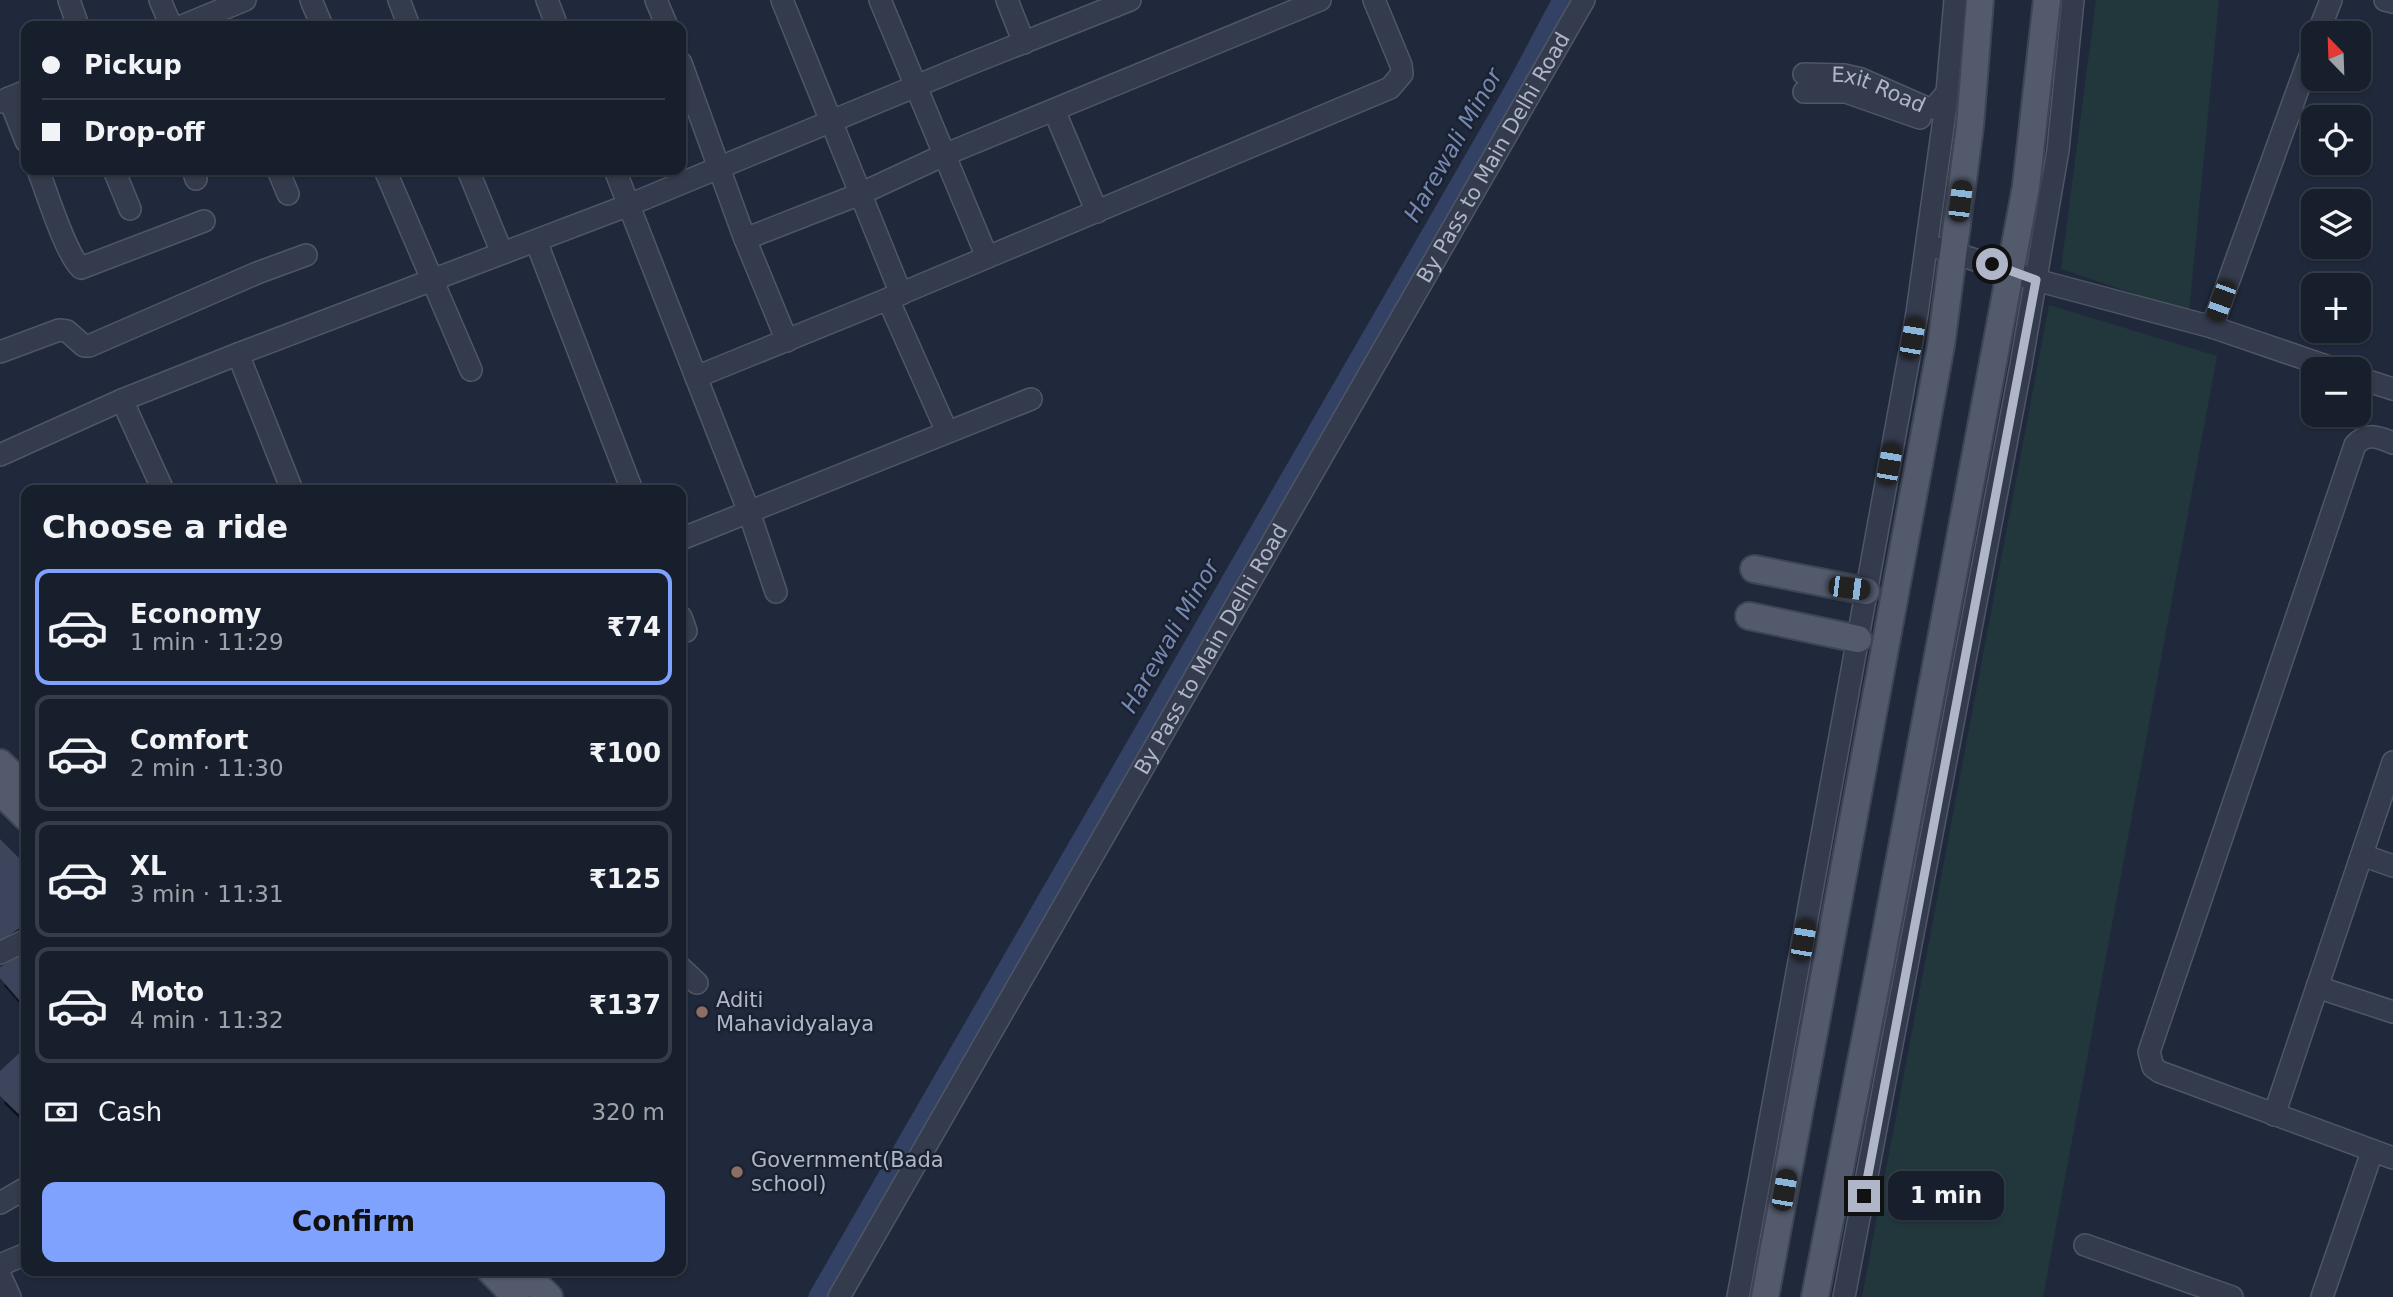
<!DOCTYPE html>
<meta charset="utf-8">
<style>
body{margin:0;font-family:"DejaVu Sans",sans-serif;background:#252c38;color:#f1f3f6;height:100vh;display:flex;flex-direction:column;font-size:26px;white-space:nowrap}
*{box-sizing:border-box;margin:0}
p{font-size:23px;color:#9fa2a9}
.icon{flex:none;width:38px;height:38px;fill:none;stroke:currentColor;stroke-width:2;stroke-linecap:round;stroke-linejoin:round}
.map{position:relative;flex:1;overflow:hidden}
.sheet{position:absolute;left:21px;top:485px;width:665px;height:791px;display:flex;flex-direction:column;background:#181f2c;border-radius:14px;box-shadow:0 2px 5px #0004,0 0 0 2px #363d48}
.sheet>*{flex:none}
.top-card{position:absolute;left:21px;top:21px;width:665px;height:154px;border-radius:14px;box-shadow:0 2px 5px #0004,0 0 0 2px #363d48;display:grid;align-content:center;height:154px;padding:0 21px;background:#181f2c}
.needle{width:46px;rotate:337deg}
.controls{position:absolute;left:2301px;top:21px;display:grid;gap:14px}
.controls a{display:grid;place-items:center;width:70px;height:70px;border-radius:14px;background:#181f2c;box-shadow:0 2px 5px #0004,0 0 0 2px #363d48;font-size:35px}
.end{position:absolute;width:32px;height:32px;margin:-16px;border:9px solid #afb6c8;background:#111;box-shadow:0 0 0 4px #111}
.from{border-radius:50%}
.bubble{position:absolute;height:49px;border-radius:14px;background:#181f2c;box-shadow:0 2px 5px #0004,0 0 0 2px #363d48;font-size:23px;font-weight:800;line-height:49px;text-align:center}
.car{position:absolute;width:21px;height:42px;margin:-21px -10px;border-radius:9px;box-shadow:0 0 5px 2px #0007;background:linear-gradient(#222 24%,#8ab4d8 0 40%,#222 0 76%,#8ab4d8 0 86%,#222 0)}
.top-card b{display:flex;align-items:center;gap:24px;height:66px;font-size:26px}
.top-card b+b{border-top:2px solid #363d48}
.top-card i{width:18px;height:18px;background:#f1f3f6}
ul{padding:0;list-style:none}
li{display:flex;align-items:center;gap:21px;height:116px;margin:0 14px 10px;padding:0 7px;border:4px solid #363d48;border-radius:14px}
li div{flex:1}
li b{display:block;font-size:26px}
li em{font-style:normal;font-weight:800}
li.current{border-color:#7ea2fe}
li>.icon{width:63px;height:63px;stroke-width:1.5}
h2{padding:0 21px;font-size:32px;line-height:84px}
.pay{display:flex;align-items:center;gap:18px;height:77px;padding:0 21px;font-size:26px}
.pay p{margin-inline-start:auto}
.primary-button{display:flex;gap:14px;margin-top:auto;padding:14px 21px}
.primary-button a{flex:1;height:80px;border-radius:14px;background:#7ea2fe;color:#111;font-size:28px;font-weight:800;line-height:80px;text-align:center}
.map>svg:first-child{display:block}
.green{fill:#22373c}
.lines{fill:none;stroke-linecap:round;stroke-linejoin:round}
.canal{stroke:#334264;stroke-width:21}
.building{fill:#3c455c;filter:url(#shadow)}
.minor-casing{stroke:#4f5666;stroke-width:24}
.major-casing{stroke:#3e4555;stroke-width:30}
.minor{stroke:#343b4c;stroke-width:21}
.major{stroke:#525a6c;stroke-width:26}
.route{stroke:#afb6c8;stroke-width:9}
.education-dot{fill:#8d6e63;stroke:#1a2130;stroke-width:2.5}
.labels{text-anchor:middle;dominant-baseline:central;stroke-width:5;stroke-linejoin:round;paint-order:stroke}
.street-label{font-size:21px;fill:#afb6c8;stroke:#1a2130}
.poi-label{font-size:21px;fill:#afb6c8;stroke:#1a2130;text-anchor:start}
.water-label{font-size:23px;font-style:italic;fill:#7588b2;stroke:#1a2130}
</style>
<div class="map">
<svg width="2393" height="1297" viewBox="0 0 2393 1297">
<defs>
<filter id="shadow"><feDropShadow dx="4.5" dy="8" stdDeviation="0" flood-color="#0009"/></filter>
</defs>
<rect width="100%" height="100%" fill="#20293b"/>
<path class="green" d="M 2096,0 L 2219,0 L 2189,312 L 2061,269 Z
M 2049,305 L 2217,356 L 2043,1297 L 1862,1297 Z"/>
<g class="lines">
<path class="canal" d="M 819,1297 L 1519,83 L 1563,0"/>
</g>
<path class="building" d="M 0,839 L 26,865 L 26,924 L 0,941 Z
M 26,952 L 26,1008 L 0,978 L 0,967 Z
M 26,1047 L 26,1121 L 0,1096 L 0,1071 Z"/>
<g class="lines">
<g class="minor-casing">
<g id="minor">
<path d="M 69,0 L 78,26"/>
<path d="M 160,0 L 171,26"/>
<path d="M 311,0 L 322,26"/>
<path d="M 399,0 L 409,26"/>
<path d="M 547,0 L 557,26"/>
<path d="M 656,0 L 667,26"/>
<path d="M 782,0 L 901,294"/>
<path d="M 880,0 L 987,257"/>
<path d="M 1007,0 L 1024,43"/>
<path d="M 2385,0 L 2393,2"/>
<path d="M 182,26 L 245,0"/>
<path d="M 2318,33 L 2331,0"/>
<path d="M 681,63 L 743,234 L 787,341"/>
<path id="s1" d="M 1804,74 L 1844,75 L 1861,79 L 1927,108 L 1934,108 L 1946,94"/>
<path d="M 1804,92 L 1846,92 L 1920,118"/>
<path d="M 9,98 L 26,141"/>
<path d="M 0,102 L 26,91"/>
<path d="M 1054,110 L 1097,212"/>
<path d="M 38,170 C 47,192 65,253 81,268 L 204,221"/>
<path d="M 114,170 L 130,209"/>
<path d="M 193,170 L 196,179"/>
<path d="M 278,170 L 288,194"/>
<path d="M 385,170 L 471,370"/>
<path d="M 468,170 L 502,253"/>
<path d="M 615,170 L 696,377"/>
<path d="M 745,239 L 860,194 L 944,155 L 1320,0"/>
<path d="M 536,241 L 632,490"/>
<path d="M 1939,248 L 2036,280 L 2212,327 L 2335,369"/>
<path d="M 888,299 L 947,432"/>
<path d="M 2212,327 L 2314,45"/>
<path d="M 0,352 L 59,330 L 67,331 L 84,346 L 89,346 L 257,273 L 306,255"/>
<path d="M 238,354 L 292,490"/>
<path d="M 2359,378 L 2393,389"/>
<path d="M 122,400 L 163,490"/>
<path d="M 2393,443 C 2378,437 2367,432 2355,445 L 2149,1052 L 2153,1067 L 2160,1072 L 2393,1158"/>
<path d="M 0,455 L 122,400 L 238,354 L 629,205 L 967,65 L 1130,0"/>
<path d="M 681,539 L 1031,399"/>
<path d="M 776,592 L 749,512 L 696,377 L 888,299 L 1390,88 L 1402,74 L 1401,65 L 1374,0"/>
<path d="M 681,617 L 686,631"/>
<path d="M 2362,855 L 2393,866"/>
<path d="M 0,953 L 26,940"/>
<path d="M 681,968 L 697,983"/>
<path d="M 2317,987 L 2393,1012"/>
<path d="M 2274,1115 L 2393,762"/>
<path d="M 0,1203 L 26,1188"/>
<path d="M 2085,1245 L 2232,1297"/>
<path d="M 0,1265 L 26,1254"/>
<path d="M 0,1275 L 10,1297"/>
<path id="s2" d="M 839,1297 L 1584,0"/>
<path d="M 1738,1297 L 1917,313 L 1946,104 L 1955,0"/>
<path d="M 1844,1297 L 2021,365 L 2058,150 L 2073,0"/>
<path d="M 2322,1297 L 2372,1152"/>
</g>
</g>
<g class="major-casing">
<path id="major" d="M 1754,569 L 1866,591
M 1749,616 L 1858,639
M 0,763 L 26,788
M 0,791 L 26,817
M 490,1270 L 516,1297
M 522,1270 L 549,1297
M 1765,1297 L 1941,345 L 1970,126 L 1980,0
M 1815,1297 L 1881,959 L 2026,187 L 2047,0"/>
</g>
<use href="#minor" class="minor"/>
<use href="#major" class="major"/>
</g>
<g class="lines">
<path class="route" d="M 1864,1196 L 2036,280 L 1992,264"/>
</g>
<g class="education-dot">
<circle cx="702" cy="1012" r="7"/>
<circle cx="737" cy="1172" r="7"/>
</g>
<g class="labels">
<g class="street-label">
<text stroke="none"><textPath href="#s1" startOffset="77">Exit Road</textPath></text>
<text stroke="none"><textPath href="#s2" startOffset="1314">By Pass to Main Delhi Road</textPath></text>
<text stroke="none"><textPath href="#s2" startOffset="747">By Pass to Main Delhi Road</textPath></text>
</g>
<g class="poi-label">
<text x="716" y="1000">Aditi<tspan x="716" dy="24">Mahavidyalaya</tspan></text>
<text x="751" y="1160">Government(Bada<tspan x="751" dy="24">school)</tspan></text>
</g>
<g class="water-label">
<text transform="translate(1453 145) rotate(-60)">Harewali Minor</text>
<text transform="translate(1170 636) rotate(-60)">Harewali Minor</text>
</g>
</g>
</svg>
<div class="controls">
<a><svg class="needle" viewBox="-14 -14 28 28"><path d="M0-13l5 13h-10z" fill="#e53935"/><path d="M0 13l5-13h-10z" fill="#9fa2a9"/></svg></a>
<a><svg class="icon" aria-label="locate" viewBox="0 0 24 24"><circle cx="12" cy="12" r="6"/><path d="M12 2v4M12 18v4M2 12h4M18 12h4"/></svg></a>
<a><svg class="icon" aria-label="layers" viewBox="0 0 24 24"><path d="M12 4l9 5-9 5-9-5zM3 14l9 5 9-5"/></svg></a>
<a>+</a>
<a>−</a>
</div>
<i class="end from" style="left:1992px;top:264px"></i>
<i class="end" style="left:1864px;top:1196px"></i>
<div class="bubble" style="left:1888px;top:1171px;width:116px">1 min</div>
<i class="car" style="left:1960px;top:201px;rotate:7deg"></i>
<i class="car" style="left:2221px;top:301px;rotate:200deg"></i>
<i class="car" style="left:1912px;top:338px;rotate:10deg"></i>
<i class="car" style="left:1889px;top:464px;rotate:10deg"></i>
<i class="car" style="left:1849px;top:588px;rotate:97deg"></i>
<i class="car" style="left:1803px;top:940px;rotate:10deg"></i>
<i class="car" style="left:1784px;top:1190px;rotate:10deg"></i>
<div class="top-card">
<b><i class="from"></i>Pickup</b>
<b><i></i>Drop-off</b>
</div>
<section class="sheet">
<h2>Choose a ride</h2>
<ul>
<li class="current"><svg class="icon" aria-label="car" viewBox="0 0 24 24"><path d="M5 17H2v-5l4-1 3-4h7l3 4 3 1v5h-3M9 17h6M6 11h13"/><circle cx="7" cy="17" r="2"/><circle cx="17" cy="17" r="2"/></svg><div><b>Economy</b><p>1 min · 11:29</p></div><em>₹74</em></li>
<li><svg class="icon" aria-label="car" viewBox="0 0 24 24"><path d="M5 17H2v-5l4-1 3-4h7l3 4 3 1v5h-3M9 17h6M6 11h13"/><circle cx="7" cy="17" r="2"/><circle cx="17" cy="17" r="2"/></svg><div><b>Comfort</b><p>2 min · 11:30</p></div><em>₹100</em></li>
<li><svg class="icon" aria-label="car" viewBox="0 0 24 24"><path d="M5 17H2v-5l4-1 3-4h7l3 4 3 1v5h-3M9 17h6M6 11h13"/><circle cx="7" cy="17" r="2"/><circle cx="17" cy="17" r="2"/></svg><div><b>XL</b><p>3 min · 11:31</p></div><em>₹125</em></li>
<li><svg class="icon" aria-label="car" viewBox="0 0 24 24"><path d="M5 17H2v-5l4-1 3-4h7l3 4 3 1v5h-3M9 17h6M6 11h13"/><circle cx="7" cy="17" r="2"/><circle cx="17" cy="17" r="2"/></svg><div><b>Moto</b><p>4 min · 11:32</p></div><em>₹137</em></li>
</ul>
<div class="pay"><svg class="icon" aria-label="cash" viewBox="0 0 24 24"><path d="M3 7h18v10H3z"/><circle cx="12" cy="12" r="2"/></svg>Cash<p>320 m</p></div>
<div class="primary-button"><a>Confirm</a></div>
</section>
</div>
